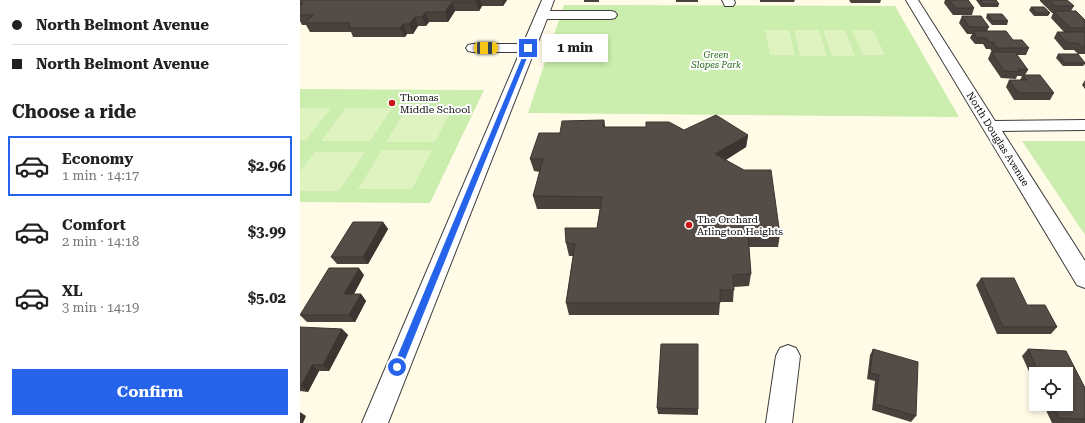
<!DOCTYPE html>
<meta charset="utf-8">
<style>
body{margin:0;font-family:"Roboto Serif",serif;background:#f2f2f2;color:#222;height:100vh;display:flex;flex-direction:column;font-size:15px;white-space:nowrap}
*{box-sizing:border-box;margin:0}
p{font-size:13px;color:#767676}
.icon{flex:none;width:22px;height:22px;fill:none;stroke:currentColor;stroke-width:2;stroke-linecap:round;stroke-linejoin:round}
.map{position:relative;flex:1;overflow:hidden}
.panel{display:flex;flex-direction:column;background:#fff;width:300px}
.panel>*{flex:none}
.guide{display:grid;align-content:center;height:88px;padding:0 12px;background:#fff}
.controls{position:absolute;left:729px;top:367px;display:grid;gap:8px}
.controls a{display:grid;place-items:center;width:44px;height:44px;border-radius:0px;background:#fff;box-shadow:0 2px 6px #0003;font-size:20px}
.end{position:absolute;width:18px;height:18px;margin:-9px;border:5px solid #2563eb;background:#fff;box-shadow:0 0 0 2px #fff}
.from{border-radius:50%}
.bubble{position:absolute;height:28px;border-radius:0px;background:#fff;box-shadow:0 2px 6px #0003;font-size:13px;font-weight:700;line-height:28px;text-align:center}
.car{position:absolute;width:12px;height:24px;margin:-12px -6px;border-radius:5px;box-shadow:0 0 3px 1px #0007;background:linear-gradient(#f5c518 24%,#345 0 40%,#f5c518 0 76%,#345 0 86%,#f5c518 0)}
.guide b{display:flex;align-items:center;gap:14px;height:38px;font-size:15px}
.guide b+b{border-top:1px solid #e0e0e0}
.guide i{width:10px;height:10px;background:#222}
ul{padding:0;list-style:none}
li{display:flex;align-items:center;gap:12px;height:60px;margin:0 8px 6px;padding:0 4px;border:2px solid transparent;border-radius:0px}
li div{flex:1}
li b{display:block;font-size:15px}
li em{font-style:normal;font-weight:700}
li.active{border-color:#2563eb}
li>.icon{width:36px;height:36px;stroke-width:1.5}
h2{padding:0 12px;font-size:18px;line-height:48px}
.cta{display:flex;gap:8px;margin-top:auto;padding:8px 12px}
.cta a{flex:1;height:46px;border-radius:0px;background:#2563eb;color:#fff;font-size:16px;font-weight:700;line-height:46px;text-align:center}
main{display:flex;flex:1;min-height:0}
.map>svg:first-child{display:block}
.green{fill:#cbedae}
.pitch{fill:#dff3c0}
.lines{fill:none;stroke-linecap:round;stroke-linejoin:round}
.minor-casing{stroke:#3d3d3d;stroke-width:2}
.minor{fill:#fff;fill-rule:evenodd}
.wall{fill:#48413c}
.shaded-wall{fill:#3b3531}
.building{fill:#544c46;stroke:#3b3531}
.route{fill:#2563eb}
.poi-dot{fill:#c61617;stroke:#fff;stroke-width:1.5}
.labels{text-anchor:middle;dominant-baseline:central;stroke-width:4;stroke-linejoin:round;paint-order:stroke}
.far-park-label{font-size:9px;font-style:italic;fill:#236616;stroke:#fff}
.poi-label{font-size:10px;fill:#0a0a0a;stroke:#fff;text-anchor:start}
.street-label{font-size:10px;fill:#0a0a0a;stroke:#fff}
</style>
<main>
<section class="panel">
<div class="guide">
<b><i class="from"></i>North Belmont Avenue</b>
<b><i></i>North Belmont Avenue</b>
</div>
<h2>Choose a ride</h2>
<ul>
<li class="active"><svg class="icon" aria-label="car" viewBox="0 0 24 24"><path d="M5 17H2v-5l4-1 3-4h7l3 4 3 1v5h-3M9 17h6M6 11h13"/><circle cx="7" cy="17" r="2"/><circle cx="17" cy="17" r="2"/></svg><div><b>Economy</b><p>1 min · 14:17</p></div><em>$2.96</em></li>
<li><svg class="icon" aria-label="car" viewBox="0 0 24 24"><path d="M5 17H2v-5l4-1 3-4h7l3 4 3 1v5h-3M9 17h6M6 11h13"/><circle cx="7" cy="17" r="2"/><circle cx="17" cy="17" r="2"/></svg><div><b>Comfort</b><p>2 min · 14:18</p></div><em>$3.99</em></li>
<li><svg class="icon" aria-label="car" viewBox="0 0 24 24"><path d="M5 17H2v-5l4-1 3-4h7l3 4 3 1v5h-3M9 17h6M6 11h13"/><circle cx="7" cy="17" r="2"/><circle cx="17" cy="17" r="2"/></svg><div><b>XL</b><p>3 min · 14:19</p></div><em>$5.02</em></li>
</ul>
<div class="cta"><a>Confirm</a></div>
</section>
<div class="map">
<svg width="785" height="423" viewBox="0 0 785 423">
<rect width="100%" height="100%" fill="#fffbe7"/>
<path class="green" d="M 264,5 L 595,6 L 659,117 L 228,113 Z
M 0,89 L 184,90 L 130,203 L 0,202 Z
M 722,141 L 785,141 L 785,235 Z"/>
<path class="pitch" d="M 465,30 L 489,30 L 495,55 L 470,55 Z
M 494,30 L 519,30 L 527,56 L 500,56 Z
M 523,30 L 545,30 L 555,56 L 532,56 Z
M 552,30 L 573,30 L 585,55 L 563,55 Z
M 0,108 L 31,108 L 6,140 L 0,140 Z
M 46,108 L 92,108 L 70,141 L 21,141 Z
M 106,109 L 152,109 L 135,142 L 86,142 Z
M 82,150 L 132,150 L 112,189 L 58,189 Z
M 15,152 L 65,152 L 39,191 L 0,191 L 0,171 Z"/>
<g class="lines">
<g class="minor-casing">
<path id="minor" d="M 242,0 L 254,0 L 250,11 L 311,11 L 315,12 L 317,15 L 315,18 L 311,19 L 247,19 L 88,423 L 62,423 L 220,52 L 173,52 L 168,51 L 166,48 L 168,45 L 173,44 L 223,44 Z
M 422,0 L 434,0 L 435,3 L 433,6 L 425,6 Z
M 606,0 L 618,0 L 695,121 L 785,120 L 785,130 L 702,131 L 785,261 L 785,288 L 777,285 Z
M 488,345 L 496,348 L 500,356 L 492,423 L 466,423 L 476,356 L 480,348 Z"/>
</g>
<use href="#minor" class="minor"/>
</g>
<path class="wall" d="M 0,0 L 207,0 L 203,6 L 182,6 L 179,11 L 155,11 L 148,22 L 129,22 L 126,26 L 118,26 L 113,34 L 107,34 L 105,37 L 53,37 L 51,32 L 10,32 L 6,25 L 2,25 L 0,21 Z
M 284,0 L 299,0 L 299,2 L 284,2 Z
M 376,0 L 398,0 L 398,2 L 376,2 Z
M 460,0 L 495,0 L 494,2 L 460,2 Z
M 549,0 L 581,0 L 580,3 L 551,3 Z
M 645,0 L 668,0 L 674,8 L 672,15 L 653,15 L 644,3 Z
M 676,0 L 696,0 L 699,4 L 698,7 L 681,7 Z
M 740,0 L 767,0 L 774,6 L 771,11 L 785,20 L 785,54 L 778,54 L 774,50 L 764,50 L 754,38 L 757,32 L 764,32 L 751,18 L 753,13 L 752,13 L 740,1 Z
M 731,7 L 750,13 L 748,16 L 734,16 L 729,10 Z
M 687,14 L 708,21 L 707,25 L 692,25 L 686,18 Z
M 662,16 L 689,27 L 687,31 L 713,40 L 729,48 L 726,55 L 717,55 L 728,70 L 725,75 L 754,93 L 750,100 L 714,100 L 706,87 L 709,80 L 720,80 L 722,76 L 717,76 L 716,79 L 701,78 L 688,59 L 691,52 L 692,52 L 690,49 L 686,49 L 683,44 L 675,44 L 670,38 L 672,34 L 667,34 L 659,23 Z
M 758,54 L 785,62 L 785,64 L 783,66 L 763,66 L 756,58 Z
M 785,80 L 785,89 L 782,85 Z
M 304,120 L 305,127 L 384,130 L 448,135 L 446,147 L 426,160 L 480,235 L 478,247 L 449,247 L 451,274 L 449,286 L 434,287 L 433,302 L 420,302 L 419,315 L 269,315 L 266,303 L 273,256 L 269,256 L 266,243 L 297,228 L 300,209 L 237,209 L 233,196 L 240,172 L 234,171 L 230,159 L 260,133 Z
M 83,222 L 88,229 L 68,264 L 37,264 L 31,257 Z
M 64,275 L 54,294 L 61,294 L 66,301 L 55,322 L 7,322 L 0,315 Z
M 681,278 L 727,305 L 757,327 L 751,334 L 697,334 L 676,285 Z
M 0,328 L 42,329 L 48,335 L 29,371 L 19,371 L 8,392 L 0,391 Z
M 398,344 L 398,415 L 358,414 L 357,408 Z
M 573,349 L 616,416 L 611,422 L 572,410 L 575,381 L 567,379 L 570,355 Z
M 728,349 L 766,351 L 785,388 L 785,423 L 752,423 L 743,404 L 766,404 L 766,374 L 736,374 L 736,387 L 722,356 Z"/>
<path class="shaded-wall" d="M 177,0 L 180,0 L 182,6 L 179,11 L 176,2 Z
M 202,0 L 207,0 L 203,6 Z
M 152,2 L 155,11 L 148,22 L 145,12 Z
M 126,12 L 129,22 L 126,26 L 122,17 Z
M 115,17 L 118,26 L 113,34 L 109,24 Z
M 103,24 L 107,34 L 105,37 L 100,28 Z
M 304,120 L 306,133 L 303,127 Z
M 448,135 L 446,147 L 415,166 L 415,154 Z
M 83,222 L 88,229 L 68,264 L 63,257 Z
M 59,268 L 64,275 L 50,301 L 44,294 Z
M 61,294 L 66,301 L 55,322 L 49,315 Z
M 42,329 L 48,335 L 29,371 L 23,365 Z
M 12,365 L 19,371 L 8,392 L 1,386 Z
M 0,412 L 6,416 L 3,423 L 0,423 Z"/>
<path class="building" d="M 0,0 L 177,0 L 176,2 L 152,2 L 145,12 L 126,12 L 122,17 L 115,17 L 109,24 L 103,24 L 100,28 L 49,28 L 50,23 L 5,23 L 13,15 L 0,15 L 0,6 L 3,3 L 0,3 Z
M 649,0 L 668,0 L 674,8 L 655,8 Z
M 680,0 L 696,0 L 699,4 L 683,4 Z
M 749,0 L 767,0 L 774,6 L 755,6 Z
M 731,7 L 744,7 L 750,13 L 736,13 Z
M 754,11 L 776,11 L 785,20 L 785,28 L 770,28 Z
M 687,14 L 702,14 L 708,21 L 693,21 Z
M 662,16 L 681,16 L 689,27 L 669,27 Z
M 673,31 L 706,31 L 713,40 L 722,40 L 729,48 L 697,48 L 693,42 L 689,42 L 686,38 L 677,38 Z
M 757,32 L 785,32 L 785,47 L 782,47 L 778,43 L 768,43 Z
M 691,52 L 715,52 L 728,70 L 718,69 L 720,72 L 704,71 Z
M 758,54 L 778,54 L 785,63 L 765,63 Z
M 723,75 L 740,75 L 754,93 L 718,93 L 709,80 L 727,80 Z
M 416,115 L 448,135 L 415,154 L 444,170 L 471,170 L 480,235 L 448,234 L 451,274 L 433,275 L 434,290 L 420,290 L 420,303 L 266,303 L 275,244 L 266,243 L 265,228 L 297,228 L 302,197 L 233,196 L 243,159 L 230,159 L 239,133 L 260,133 L 262,121 L 304,120 L 303,127 L 346,127 L 346,122 L 369,122 L 384,130 Z
M 53,222 L 83,222 L 63,257 L 31,257 Z
M 29,268 L 59,268 L 44,294 L 61,294 L 49,315 L 0,315 Z
M 681,278 L 714,278 L 727,305 L 745,305 L 757,327 L 703,327 Z
M 0,327 L 42,329 L 23,365 L 12,365 L 1,386 L 0,386 Z
M 361,344 L 398,344 L 398,409 L 357,408 Z
M 573,349 L 618,362 L 616,416 L 575,404 L 579,375 L 570,373 Z
M 728,349 L 766,351 L 785,388 L 785,419 L 759,418 L 753,404 L 766,404 L 766,374 L 739,374 Z"/>
<path class="route" d="M 228,47 L 231,48 L 102,367 L 100,370 L 94,370 L 93,367 L 226,48 Z"/>
<g class="poi-dot">
<circle cx="92" cy="103" r="4"/>
<circle cx="389" cy="225" r="4"/>
</g>
<g class="labels">
<g class="far-park-label">
<text x="416" y="55">Green<tspan x="416" dy="10">Slopes Park</tspan></text>
</g>
<g class="poi-label">
<text x="100" y="97">Thomas<tspan x="100" dy="12">Middle School</tspan></text>
<text x="397" y="219">The Orchard<tspan x="397" dy="12">Arlington Heights</tspan></text>
</g>
<g class="street-label">
<text transform="translate(698 139) rotate(58)">North Douglas Avenue</text>
</g>
</g>
</svg>
<div class="controls">
<a><svg class="icon" aria-label="locate" viewBox="0 0 24 24"><circle cx="12" cy="12" r="6"/><path d="M12 2v4M12 18v4M2 12h4M18 12h4"/></svg></a>
</div>
<i class="end from" style="left:97px;top:367px"></i>
<i class="end" style="left:228px;top:48px"></i>
<div class="bubble" style="left:242px;top:34px;width:66px">1 min</div>
<i class="car" style="left:186px;top:48px;rotate:90deg"></i>
</div>
</main>
